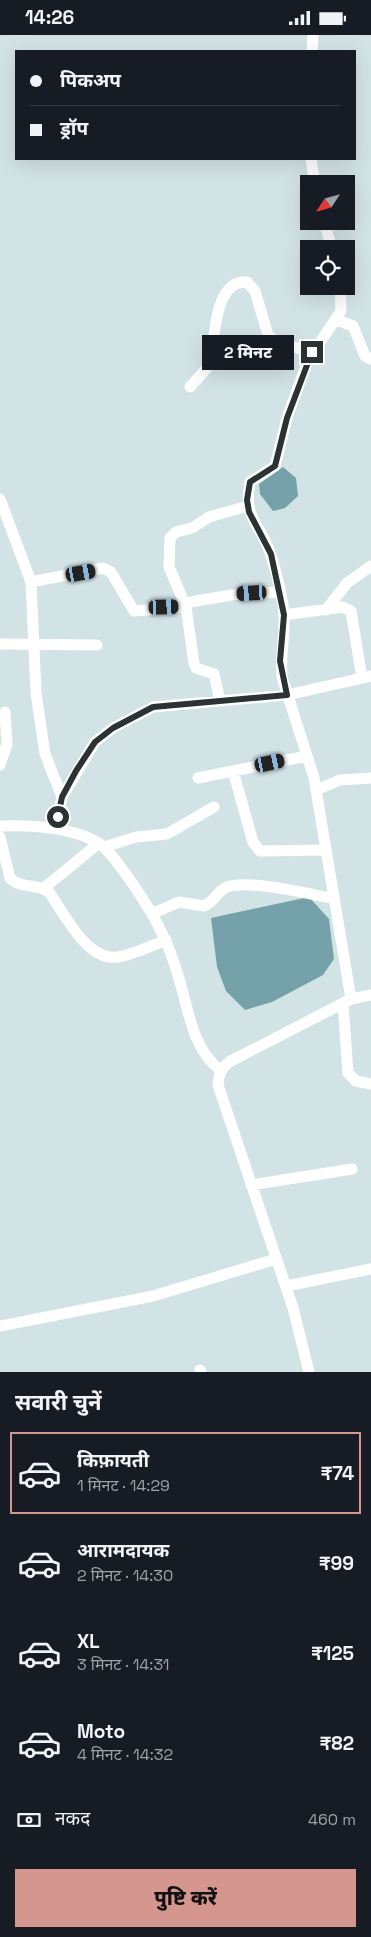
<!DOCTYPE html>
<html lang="hi">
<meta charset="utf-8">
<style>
body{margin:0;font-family:"Space Grotesk","Noto Sans Devanagari",sans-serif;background:#20242c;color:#f1f3f6;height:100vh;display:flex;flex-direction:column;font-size:19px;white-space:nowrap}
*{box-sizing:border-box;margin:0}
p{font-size:16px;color:#9ea1a6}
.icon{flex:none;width:28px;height:28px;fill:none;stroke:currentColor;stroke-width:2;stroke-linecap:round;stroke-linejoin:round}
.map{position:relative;height:1337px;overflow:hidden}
.sheet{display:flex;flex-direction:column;background:#171b24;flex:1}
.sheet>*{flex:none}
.guide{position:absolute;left:15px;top:15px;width:341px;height:110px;border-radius:0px;box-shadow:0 5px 20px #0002;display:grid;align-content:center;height:110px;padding:0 15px;background:#171b24}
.needle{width:32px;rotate:234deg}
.tools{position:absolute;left:300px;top:140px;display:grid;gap:10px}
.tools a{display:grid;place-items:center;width:55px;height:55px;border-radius:0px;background:#171b24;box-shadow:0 5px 20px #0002;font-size:25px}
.end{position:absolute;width:22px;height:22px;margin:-11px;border:6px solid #2b3233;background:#fff;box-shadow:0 0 0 2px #fff}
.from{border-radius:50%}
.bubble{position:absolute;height:35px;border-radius:0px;background:#171b24;box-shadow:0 5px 20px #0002;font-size:16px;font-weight:800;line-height:35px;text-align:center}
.car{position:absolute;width:15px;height:30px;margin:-15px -8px;border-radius:6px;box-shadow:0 0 4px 1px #0007;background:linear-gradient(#222 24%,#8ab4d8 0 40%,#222 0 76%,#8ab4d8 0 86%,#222 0)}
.guide b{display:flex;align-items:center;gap:18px;height:48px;font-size:19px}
.guide b+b{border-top:1px solid #363941}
.guide i{width:12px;height:12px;background:#f1f3f6}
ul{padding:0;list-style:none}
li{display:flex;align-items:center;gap:15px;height:82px;margin:0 10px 8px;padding:0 5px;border:2px solid transparent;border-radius:0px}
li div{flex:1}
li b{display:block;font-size:19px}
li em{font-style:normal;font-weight:800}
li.current{border-color:#d4968e}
li>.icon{width:45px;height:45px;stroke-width:1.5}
h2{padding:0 15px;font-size:22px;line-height:60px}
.pay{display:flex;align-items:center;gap:12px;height:55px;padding:0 15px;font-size:19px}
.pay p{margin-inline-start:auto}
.primary-button{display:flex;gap:10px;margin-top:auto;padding:10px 15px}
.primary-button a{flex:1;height:58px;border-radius:0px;background:#d4968e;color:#111;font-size:20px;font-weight:800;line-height:58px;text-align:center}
.status{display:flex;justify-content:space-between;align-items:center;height:35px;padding:0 25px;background:#171b24;direction:ltr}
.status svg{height:14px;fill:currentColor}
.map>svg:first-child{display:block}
.water{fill:#74a1aa}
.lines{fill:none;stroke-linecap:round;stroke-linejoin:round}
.minor{stroke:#fff;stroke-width:11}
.route{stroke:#2b3233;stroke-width:6}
</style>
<div class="status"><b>14:26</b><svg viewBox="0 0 49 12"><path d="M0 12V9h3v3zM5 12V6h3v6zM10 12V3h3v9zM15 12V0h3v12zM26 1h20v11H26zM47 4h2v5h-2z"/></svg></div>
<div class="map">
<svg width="371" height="1337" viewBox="0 0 371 1337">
<rect width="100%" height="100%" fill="#d2e3e6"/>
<path class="water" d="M 283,432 L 296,443 L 298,461 L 285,473 L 273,476 L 260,459 L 259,449 Z
M 309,862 L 329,884 L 334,924 L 323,940 L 272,967 L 245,975 L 226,956 L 217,932 L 211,883 Z"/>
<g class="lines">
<path class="minor" d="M 312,16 L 313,0
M 311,124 L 315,149
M 324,186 L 332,214
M 340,251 L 341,276 L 308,325 L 287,383 L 275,431 L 250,447 C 243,485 260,487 270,518 C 275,532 284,567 284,581 C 285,602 280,622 282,642 L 314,743 L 351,964
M 337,285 L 353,291 L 365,321 L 371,324
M 190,352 L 207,333 L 210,326 C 215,305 214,244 247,247 L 255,256 L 268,300 L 278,308 L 312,317
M 0,464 L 31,547 L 36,658 L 45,719 L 62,762 L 55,794
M 31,547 L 103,533 L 111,537 L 134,576 L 186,572
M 185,568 L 231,560 L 279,557
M 326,575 L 347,548 L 371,531
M 284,580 L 343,572 L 351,576 L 362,643
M 0,609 L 97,610
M 220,666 L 214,639 L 196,633 L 194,628 L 186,572 L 169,532 L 170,503 L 176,497 L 192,493 L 209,482 L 248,471
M 0,730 L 7,709 L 5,677
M 233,736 L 253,807 L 260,816 L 325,815
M 198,743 L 307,721
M 316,755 L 340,745 L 371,743
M 62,762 L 95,707 L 113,693 L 153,672 L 287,660 L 371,641
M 0,791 C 31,790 70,792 97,807 C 109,814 117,828 125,838 C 151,874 168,903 180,947 C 189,978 193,1014 220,1035
M 0,802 L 10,843 C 20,854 37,848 49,857 C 64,878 87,927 118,922 C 134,919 151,911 166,905
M 104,812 L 136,802 L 167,799 L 214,772
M 44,853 L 99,808
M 154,878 L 179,867 L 204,871 C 214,867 218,855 227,852 C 248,844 308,859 332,863
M 343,968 L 348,1038 L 356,1046 L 371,1049
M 251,1150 L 352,1134
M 286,1251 L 371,1234
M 0,1291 L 153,1261 L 276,1224
M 200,1335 L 201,1337
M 309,1337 L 293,1273 L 218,1050 C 219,1039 220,1035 229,1027 L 351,964 L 371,960"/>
</g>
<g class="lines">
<path class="route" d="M 58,782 L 62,762 L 76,736 L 95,707 L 113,693 L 153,672 L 287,660 L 280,626 L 284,580 L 271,519 L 249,477 L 247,465 L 250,447 L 275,431 L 287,383 L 312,317"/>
</g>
</svg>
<div class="tools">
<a><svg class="needle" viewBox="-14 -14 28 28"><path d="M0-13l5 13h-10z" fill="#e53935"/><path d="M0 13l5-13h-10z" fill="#9ea1a6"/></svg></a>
<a><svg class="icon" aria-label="locate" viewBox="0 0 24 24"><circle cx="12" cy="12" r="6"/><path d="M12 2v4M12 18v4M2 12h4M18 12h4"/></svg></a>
</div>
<i class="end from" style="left:58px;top:782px"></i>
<i class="end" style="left:312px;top:317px"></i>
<div class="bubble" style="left:202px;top:300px;width:92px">2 मिनट</div>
<i class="car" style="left:81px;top:538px;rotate:80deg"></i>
<i class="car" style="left:252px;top:558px;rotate:267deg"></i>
<i class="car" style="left:164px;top:572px;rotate:88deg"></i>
<i class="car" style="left:270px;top:728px;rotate:78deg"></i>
<div class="guide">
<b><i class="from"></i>पिकअप</b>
<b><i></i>ड्रॉप</b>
</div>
</div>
<section class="sheet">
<h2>सवारी चुनें</h2>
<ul>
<li class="current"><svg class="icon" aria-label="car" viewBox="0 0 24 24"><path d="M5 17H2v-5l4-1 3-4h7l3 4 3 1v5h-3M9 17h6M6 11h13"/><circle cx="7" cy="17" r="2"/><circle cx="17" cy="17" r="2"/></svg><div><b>किफ़ायती</b><p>1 मिनट · 14:29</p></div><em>₹74</em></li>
<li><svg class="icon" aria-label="car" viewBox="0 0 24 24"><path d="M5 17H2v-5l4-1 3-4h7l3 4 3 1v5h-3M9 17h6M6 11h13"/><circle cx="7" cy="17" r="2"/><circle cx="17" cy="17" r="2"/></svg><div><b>आरामदायक</b><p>2 मिनट · 14:30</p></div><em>₹99</em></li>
<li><svg class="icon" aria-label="car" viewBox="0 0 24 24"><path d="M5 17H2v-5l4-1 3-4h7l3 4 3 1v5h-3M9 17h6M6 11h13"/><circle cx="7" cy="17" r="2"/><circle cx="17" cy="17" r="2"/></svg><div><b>XL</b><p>3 मिनट · 14:31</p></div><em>₹125</em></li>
<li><svg class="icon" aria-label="car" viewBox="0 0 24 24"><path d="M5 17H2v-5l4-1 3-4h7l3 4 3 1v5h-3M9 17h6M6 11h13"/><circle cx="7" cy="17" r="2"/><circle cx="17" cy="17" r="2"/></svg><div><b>Moto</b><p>4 मिनट · 14:32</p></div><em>₹82</em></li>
</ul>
<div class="pay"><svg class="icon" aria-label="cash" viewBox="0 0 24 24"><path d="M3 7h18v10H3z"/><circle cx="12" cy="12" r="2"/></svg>नकद<p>460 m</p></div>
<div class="primary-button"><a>पुष्टि करें</a></div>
</section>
